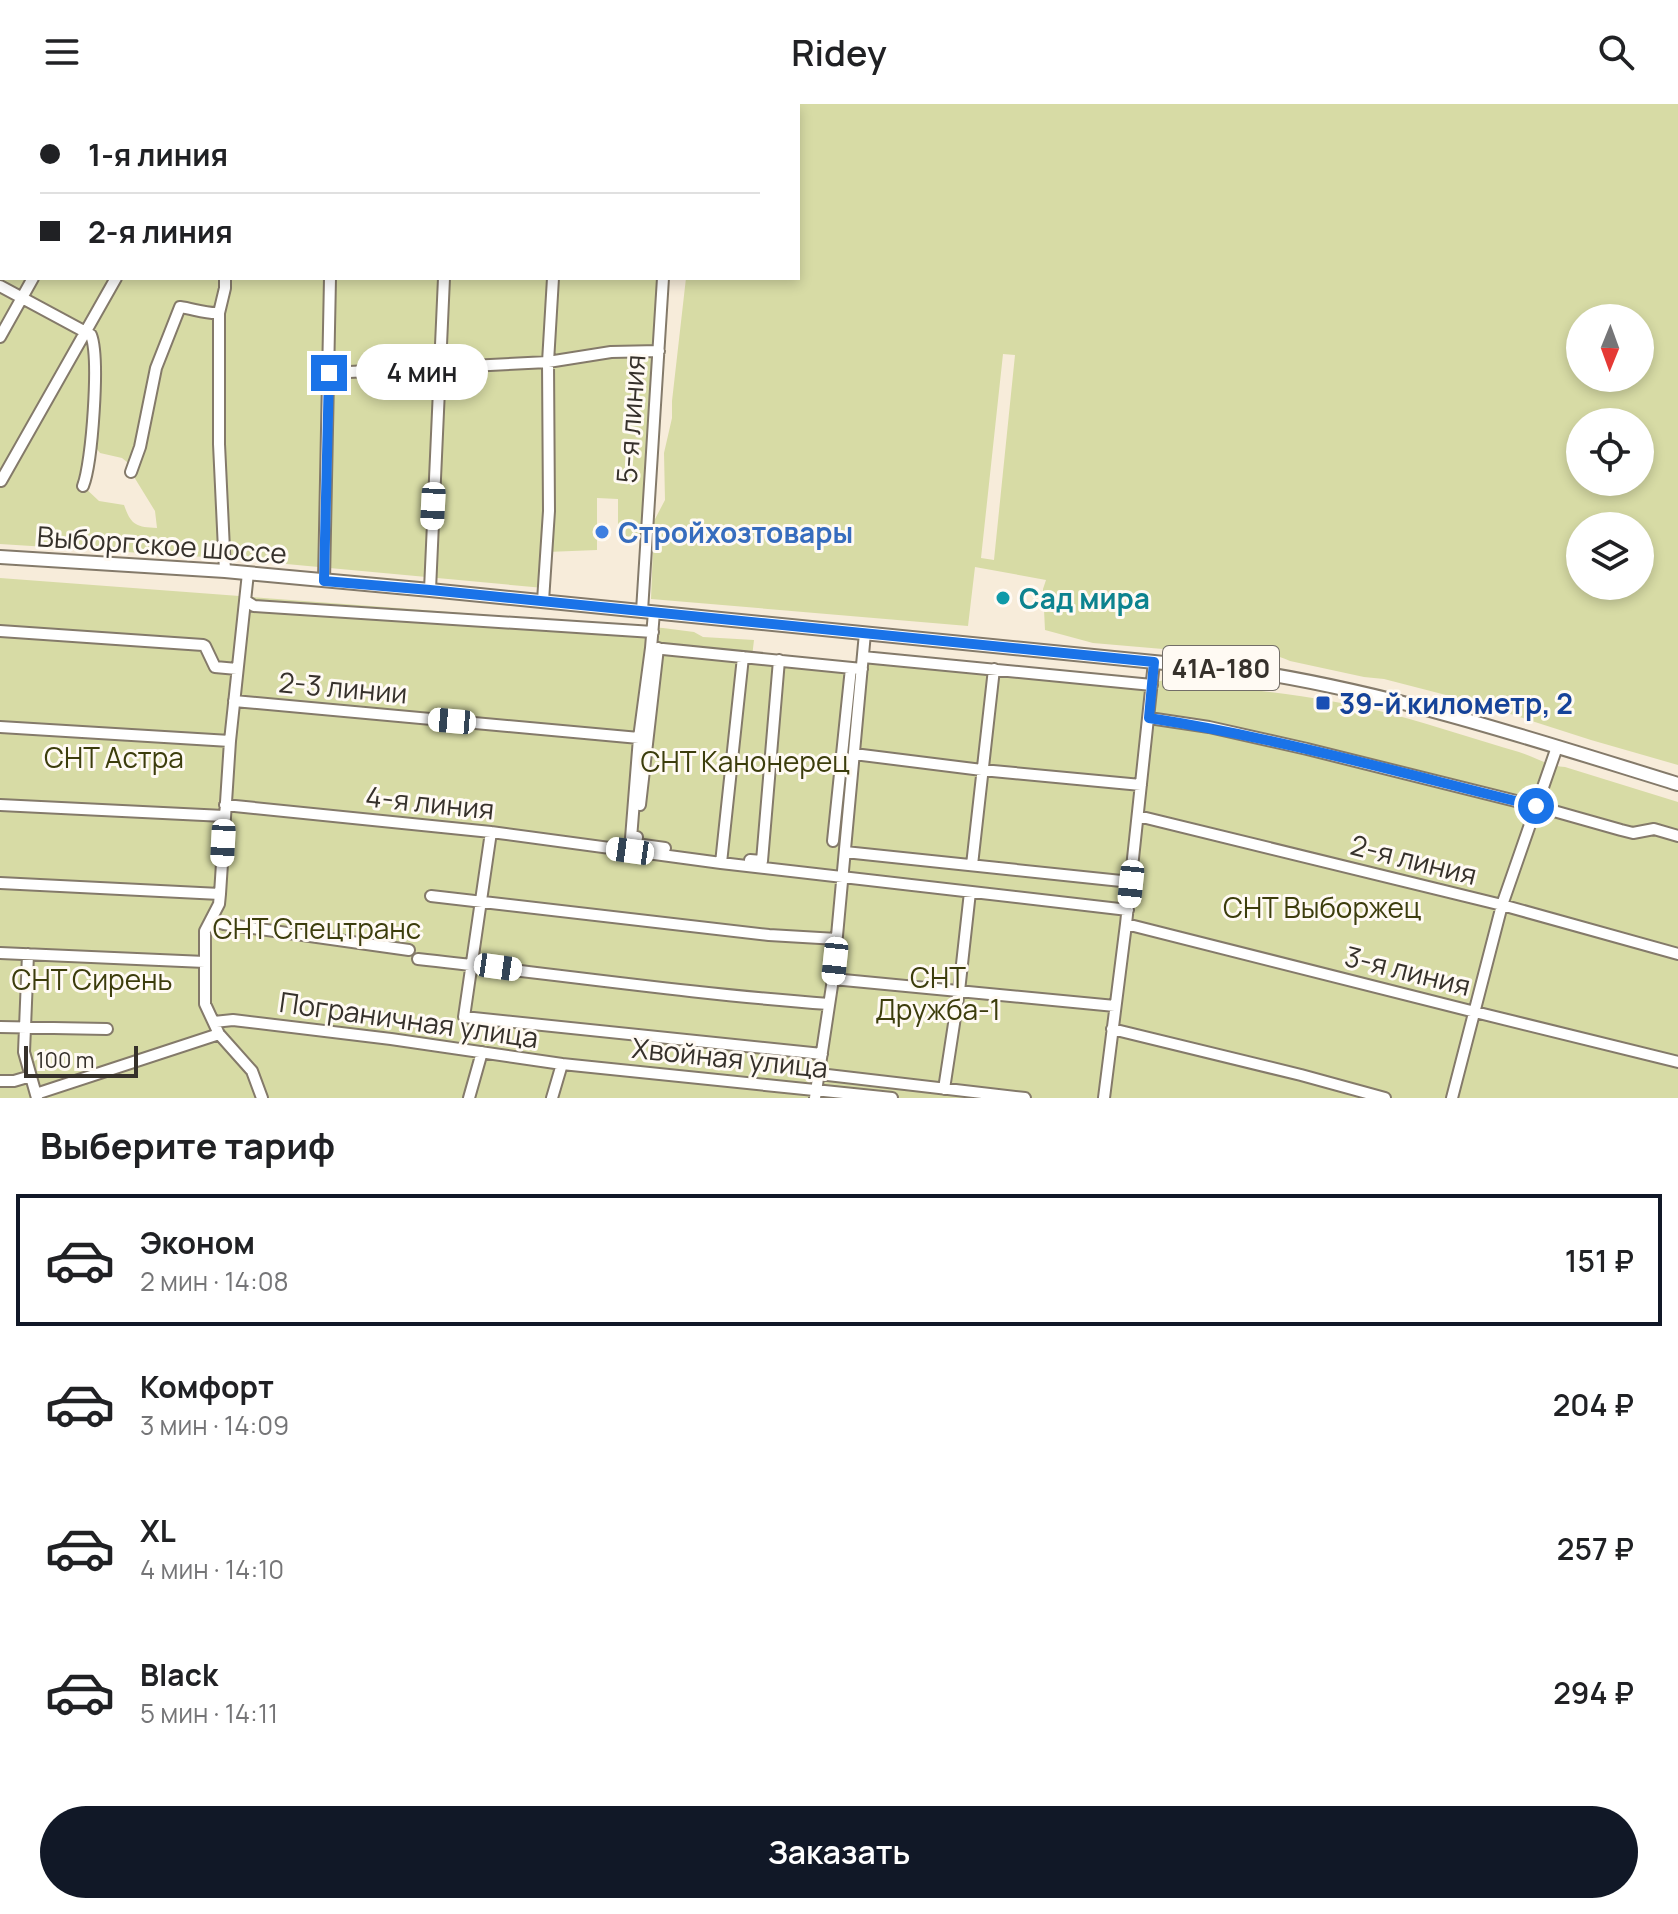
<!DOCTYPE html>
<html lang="ru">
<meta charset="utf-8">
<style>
body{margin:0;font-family:Manrope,sans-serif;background:#f2f2f2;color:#202124;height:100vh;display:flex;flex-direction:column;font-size:30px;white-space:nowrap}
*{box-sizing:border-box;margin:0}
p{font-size:26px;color:#757577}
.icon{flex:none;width:44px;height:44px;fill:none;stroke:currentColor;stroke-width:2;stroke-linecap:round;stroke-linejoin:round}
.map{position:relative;height:994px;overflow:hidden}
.sheet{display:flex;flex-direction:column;background:#fff;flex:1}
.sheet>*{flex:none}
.guide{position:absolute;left:0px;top:0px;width:800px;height:176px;box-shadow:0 4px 12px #0003;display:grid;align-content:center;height:176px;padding:0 40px;background:#fff}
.needle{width:52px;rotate:181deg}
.buttons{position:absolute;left:1566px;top:200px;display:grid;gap:16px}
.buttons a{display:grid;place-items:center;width:88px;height:88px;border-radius:50%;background:#fff;box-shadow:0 4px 12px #0003;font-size:40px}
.scale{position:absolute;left:24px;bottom:20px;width:114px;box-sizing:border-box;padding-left:8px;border:4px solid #36312b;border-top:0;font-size:22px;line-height:28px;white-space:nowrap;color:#36312b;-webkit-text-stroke:6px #fffaf3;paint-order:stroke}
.end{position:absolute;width:36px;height:36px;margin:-18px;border:10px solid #1a73e8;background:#fff;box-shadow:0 0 0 4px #fff}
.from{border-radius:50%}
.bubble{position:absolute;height:56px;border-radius:28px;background:#fff;box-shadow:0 4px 12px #0003;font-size:26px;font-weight:600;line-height:56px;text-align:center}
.car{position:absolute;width:24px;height:48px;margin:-24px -12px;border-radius:10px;box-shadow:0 0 6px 2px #0007;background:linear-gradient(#fff 24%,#345 0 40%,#fff 0 76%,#345 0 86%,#fff 0)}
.guide b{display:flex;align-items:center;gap:28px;height:76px;font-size:30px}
.guide b+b{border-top:2px solid #e0e0e0}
.guide i{width:20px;height:20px;background:#202124}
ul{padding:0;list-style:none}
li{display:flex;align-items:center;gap:24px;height:132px;margin:0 16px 12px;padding:0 24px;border:4px solid transparent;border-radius:0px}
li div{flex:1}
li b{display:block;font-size:30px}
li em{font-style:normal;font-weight:600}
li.active{border-color:#111827}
li>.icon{width:72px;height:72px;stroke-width:1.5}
h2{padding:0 40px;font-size:36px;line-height:96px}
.button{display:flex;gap:16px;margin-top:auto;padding:16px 40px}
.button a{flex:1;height:92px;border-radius:48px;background:#111827;color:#fff;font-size:32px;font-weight:600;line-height:92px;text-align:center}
header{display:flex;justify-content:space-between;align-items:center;height:104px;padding:0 40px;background:#fff;font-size:36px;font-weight:600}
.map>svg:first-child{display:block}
.green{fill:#d7dba5;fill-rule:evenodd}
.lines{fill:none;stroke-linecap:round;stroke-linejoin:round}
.minor-casing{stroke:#847a6a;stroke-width:14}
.major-casing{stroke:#847a6a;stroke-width:16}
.minor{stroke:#fff;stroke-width:10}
.major{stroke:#fff;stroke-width:12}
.route{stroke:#1a73e8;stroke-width:10}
.shop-dot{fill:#3f7fe0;stroke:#fffaf3;stroke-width:3}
.culture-dot{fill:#0f9aa8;stroke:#fffaf3;stroke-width:3}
.transit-dot{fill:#1a4fb4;stroke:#fffaf3;stroke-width:3}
.labels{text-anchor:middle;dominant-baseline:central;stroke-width:6;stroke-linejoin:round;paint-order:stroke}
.shield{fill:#fffaf3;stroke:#726d67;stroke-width:2}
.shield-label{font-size:26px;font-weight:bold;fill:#36312b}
.street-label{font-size:28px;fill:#36312b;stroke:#fffaf3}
.shop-label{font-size:28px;font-weight:bold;fill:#366cbe;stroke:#fffaf3;text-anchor:start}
.culture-label{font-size:28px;font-weight:bold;fill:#0d838f;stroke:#fffaf3;text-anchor:start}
.transit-label{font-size:28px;font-weight:bold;fill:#164399;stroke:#fffaf3;text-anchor:start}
.park-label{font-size:28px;fill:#3c3d0c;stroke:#fffaf3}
</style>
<header><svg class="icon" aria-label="menu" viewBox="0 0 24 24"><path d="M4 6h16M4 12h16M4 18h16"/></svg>Ridey<svg class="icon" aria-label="search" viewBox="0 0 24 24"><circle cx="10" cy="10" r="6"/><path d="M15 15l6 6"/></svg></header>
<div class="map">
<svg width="1678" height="994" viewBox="0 0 1678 994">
<rect width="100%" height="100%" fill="#f7ecda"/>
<path class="green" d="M 0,0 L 677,0 L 677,2 L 2,2 L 2,174 L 663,174 L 646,433 L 618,433 L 618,395 L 597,394 L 597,446 L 547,448 L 544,484 L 221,454 L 0,440 ZM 91,337 L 100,349 L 122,354 L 127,358 L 134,359 L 131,368 L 155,407 L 157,424 C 136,423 131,421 124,401 L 99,397 L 83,382 Z
M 699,0 L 1678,0 L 1678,661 L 1591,636 L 1473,598 L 1384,575 L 1364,573 L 1290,557 C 1278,551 1269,550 1256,553 L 1093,539 L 1045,526 L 1043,485 L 1046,476 L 975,463 L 968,522 L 651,495 L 654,417 L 665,396 L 664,349 L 672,314 L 672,297 L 686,174 L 798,174 L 798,2 L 699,2 ZM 1580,214 L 1640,214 L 1640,274 L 1580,274 ZM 1003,250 L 1015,251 L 994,456 L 981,454 ZM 1580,318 L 1640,318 L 1640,378 L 1580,378 ZM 1580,422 L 1640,422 L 1640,482 L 1580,482 Z
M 0,474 L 663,524 L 694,528 L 703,533 L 754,536 L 752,553 L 855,564 L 863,554 L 1156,578 L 1164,576 C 1241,585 1319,591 1395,611 C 1436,622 1478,636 1519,648 C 1534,653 1549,662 1565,663 L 1678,698 L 1678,994 L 0,994 Z"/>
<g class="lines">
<g class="minor-casing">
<path id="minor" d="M 142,0 L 142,2
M 329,0 L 329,2
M 48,2 L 49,0
M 130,2 L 131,0
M 226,2 L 226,0
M 437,2 L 437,0
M 562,2 L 562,0
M 677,2 L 677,0
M 0,88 L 2,85
M 225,174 L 225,184 L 219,209 L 219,340 L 225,467
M 0,182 L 91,231 C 100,254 92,359 83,382
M 0,233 L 33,174
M 329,269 L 548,258 L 611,248 L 659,247
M 131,368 L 140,343 L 156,264 L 180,203 C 194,205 206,210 219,209
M 1,377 L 116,174
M 248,469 L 230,637 L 220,790 L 219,800 L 205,827 L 205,900 L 219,930 L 252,967 L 262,994
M 324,477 L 330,174
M 430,486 L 444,174
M 246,497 L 254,502 L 653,528
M 543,497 L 549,407 L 548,258 L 553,174
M 642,507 L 663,174
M 0,527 L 203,541 L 205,542 L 215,563 L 237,565
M 653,544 L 862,565
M 863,553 L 1152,581
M 234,597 L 639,634
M 1149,614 L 1209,623 L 1307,645 L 1536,702 L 1621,726 L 1633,729 L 1654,725 L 1678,732
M 0,623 L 230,637
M 854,650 L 982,666 L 1141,681
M 0,701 L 224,712
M 225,701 L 491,728 L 721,759 L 1128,806
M 640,701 L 658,544
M 1138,712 L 1502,801 L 1678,850
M 491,728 L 464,913 L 822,950
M 637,733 L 636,740 L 665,744
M 833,737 L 851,564
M 630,747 L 639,634 L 651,544 L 654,508
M 845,748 L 1131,778
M 750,756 L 762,757 L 779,556
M 721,759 L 743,553
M 972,761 L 994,565
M 0,779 L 220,790
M 431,792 L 769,831 L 837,835
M 211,816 L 224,820 L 409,846
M 1126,820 L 1475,908 L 1678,958
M 0,849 L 205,858
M 28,850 L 24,948 L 37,994
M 418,855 C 555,870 692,890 829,900
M 833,875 L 1115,902
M 214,918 L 233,916 L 391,935 L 562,960 L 552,994
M 0,923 L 107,925
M 1112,925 L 1301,971 L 1385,994
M 562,960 L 892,994
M 819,970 L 1025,994
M 0,977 L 14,977 L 31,972
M 944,985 L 959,887 L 970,788
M 36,990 L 219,930
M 469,994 L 482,948
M 815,994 L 833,875 L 865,529
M 1104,994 L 1126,820 L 1154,558
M 1452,994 L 1502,801 L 1557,643"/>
</g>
<g class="major-casing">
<path id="major" d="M 0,453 L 225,467 L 430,486 L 1255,568 C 1400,591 1538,637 1678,680"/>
</g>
<use href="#minor" class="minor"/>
<use href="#major" class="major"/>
</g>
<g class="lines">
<path class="route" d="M 329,269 L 324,477 L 430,486 L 1154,558 L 1149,614 C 1280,634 1408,671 1536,702"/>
</g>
<circle class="shop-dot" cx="602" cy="428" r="8"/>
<circle class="culture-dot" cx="1003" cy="494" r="8"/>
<rect class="transit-dot" x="1315" y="591" width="16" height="16" rx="4"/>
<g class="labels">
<rect class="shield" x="1163" y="542" width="116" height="44" rx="6"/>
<g class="shield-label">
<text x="1221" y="564">41А-180</text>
</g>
<g class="street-label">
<text transform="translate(630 315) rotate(-86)">5-я линия</text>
<text transform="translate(162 440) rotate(4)">Выборгское шоссе</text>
<text transform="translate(343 583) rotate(5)">2-3 линии</text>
<text transform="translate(430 698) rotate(6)">4-я линия</text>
<text transform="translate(1414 755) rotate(14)">2-я линия</text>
<text transform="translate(1408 866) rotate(14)">3-я линия</text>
<text transform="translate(409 915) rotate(8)">Пограничная улица</text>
<text transform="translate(730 953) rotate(6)">Хвойная улица</text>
</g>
<g class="shop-label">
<text x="618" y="428">Стройхозтовары</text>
</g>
<g class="culture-label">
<text x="1019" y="494">Сад мира</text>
</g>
<g class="transit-label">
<text x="1339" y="599">39-й километр, 2</text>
</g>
<g class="park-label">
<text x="114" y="653">СНТ Астра</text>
<text x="745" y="657">СНТ Канонерец</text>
<text x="1322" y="803">СНТ Выборжец</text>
<text x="317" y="824">СНТ Спецтранс</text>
<text x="938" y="873">СНТ<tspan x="938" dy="32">Дружба-1</tspan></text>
<text x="92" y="875">СНТ Сирень</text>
</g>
</g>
</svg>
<div class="buttons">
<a><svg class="needle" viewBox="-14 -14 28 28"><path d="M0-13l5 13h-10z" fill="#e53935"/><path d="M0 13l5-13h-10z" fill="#757577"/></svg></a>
<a><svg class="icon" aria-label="locate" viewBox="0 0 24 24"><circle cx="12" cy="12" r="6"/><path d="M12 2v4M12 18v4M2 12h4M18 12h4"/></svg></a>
<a><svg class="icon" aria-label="layers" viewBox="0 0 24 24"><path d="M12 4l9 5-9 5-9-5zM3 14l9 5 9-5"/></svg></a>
</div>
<div class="scale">100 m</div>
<i class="end from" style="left:1536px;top:702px"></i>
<i class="end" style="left:329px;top:269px"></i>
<div class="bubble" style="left:356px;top:240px;width:132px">4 мин</div>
<i class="car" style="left:433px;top:402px;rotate:183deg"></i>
<i class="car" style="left:452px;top:617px;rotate:275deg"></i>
<i class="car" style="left:223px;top:739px;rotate:183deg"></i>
<i class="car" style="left:630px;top:747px;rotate:278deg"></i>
<i class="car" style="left:1131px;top:780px;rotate:186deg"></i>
<i class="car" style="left:835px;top:857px;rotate:186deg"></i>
<i class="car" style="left:498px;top:863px;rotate:98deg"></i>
<div class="guide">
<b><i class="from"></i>1-я линия</b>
<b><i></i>2-я линия</b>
</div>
</div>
<section class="sheet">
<h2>Выберите тариф</h2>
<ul>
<li class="active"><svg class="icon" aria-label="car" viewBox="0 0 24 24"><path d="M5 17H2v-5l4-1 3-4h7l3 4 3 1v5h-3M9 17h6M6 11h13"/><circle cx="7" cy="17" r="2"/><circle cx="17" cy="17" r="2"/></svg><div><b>Эконом</b><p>2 мин · 14:08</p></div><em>151 ₽</em></li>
<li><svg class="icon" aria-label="car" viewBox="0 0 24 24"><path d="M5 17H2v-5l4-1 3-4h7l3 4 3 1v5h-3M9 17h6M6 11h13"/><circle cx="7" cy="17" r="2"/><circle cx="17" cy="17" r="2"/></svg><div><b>Комфорт</b><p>3 мин · 14:09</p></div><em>204 ₽</em></li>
<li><svg class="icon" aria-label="car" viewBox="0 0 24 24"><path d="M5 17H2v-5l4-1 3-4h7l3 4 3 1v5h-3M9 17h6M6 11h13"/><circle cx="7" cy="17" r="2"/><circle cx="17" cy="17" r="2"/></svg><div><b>XL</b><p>4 мин · 14:10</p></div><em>257 ₽</em></li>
<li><svg class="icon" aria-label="car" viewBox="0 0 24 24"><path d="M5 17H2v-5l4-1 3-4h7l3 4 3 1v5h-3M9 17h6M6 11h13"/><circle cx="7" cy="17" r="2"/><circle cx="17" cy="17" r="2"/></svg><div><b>Black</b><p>5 мин · 14:11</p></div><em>294 ₽</em></li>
</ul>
<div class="button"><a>Заказать</a></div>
</section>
